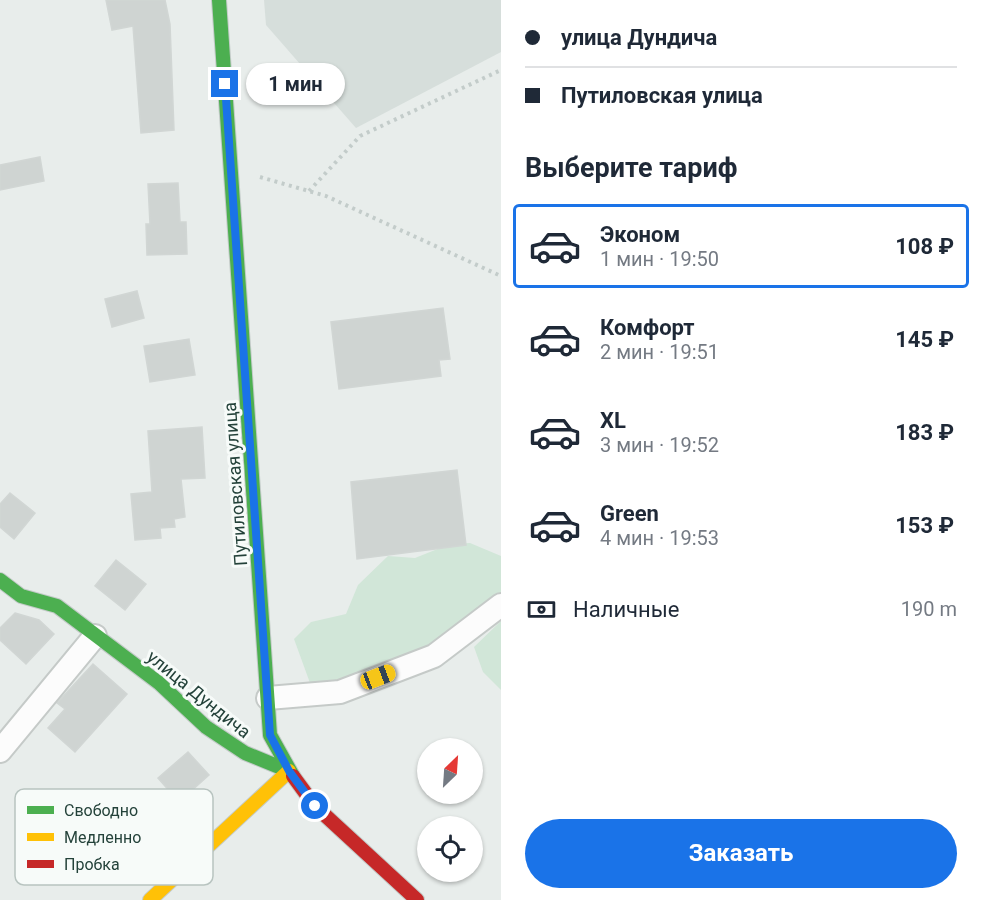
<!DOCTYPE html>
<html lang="ru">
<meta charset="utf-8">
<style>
body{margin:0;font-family:Roboto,sans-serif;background:#f2f2f3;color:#1f2937;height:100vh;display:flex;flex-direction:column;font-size:22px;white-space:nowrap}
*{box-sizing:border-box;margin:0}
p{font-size:20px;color:#747a83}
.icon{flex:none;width:33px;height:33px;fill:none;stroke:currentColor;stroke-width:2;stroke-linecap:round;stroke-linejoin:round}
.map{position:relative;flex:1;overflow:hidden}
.details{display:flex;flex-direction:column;background:#fff;width:480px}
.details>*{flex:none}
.hud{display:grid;align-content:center;height:132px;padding:0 24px;background:#fff}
.needle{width:39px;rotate:25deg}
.controls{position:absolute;left:417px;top:738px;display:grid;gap:12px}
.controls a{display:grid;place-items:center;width:66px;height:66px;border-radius:50%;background:#fff;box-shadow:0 2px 4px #0004;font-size:30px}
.end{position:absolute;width:27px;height:27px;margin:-14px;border:8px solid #1a73e8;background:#fff;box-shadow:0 0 0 3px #fff}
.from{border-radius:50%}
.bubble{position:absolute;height:42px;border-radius:21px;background:#fff;box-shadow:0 2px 4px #0004;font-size:20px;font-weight:700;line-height:42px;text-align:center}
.car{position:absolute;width:18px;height:36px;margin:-18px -9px;border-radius:8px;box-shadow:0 0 4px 2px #0007;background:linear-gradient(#f5c518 24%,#345 0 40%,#f5c518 0 76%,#345 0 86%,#f5c518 0)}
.hud b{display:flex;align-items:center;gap:21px;height:57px;font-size:22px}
.hud b+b{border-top:2px solid #e0e1e3}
.hud i{width:15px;height:15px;background:#1f2937}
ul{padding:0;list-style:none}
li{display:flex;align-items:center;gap:18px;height:84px;margin:0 12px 9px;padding:0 12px;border:3px solid transparent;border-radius:6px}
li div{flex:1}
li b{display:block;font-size:22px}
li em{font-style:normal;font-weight:700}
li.selected{border-color:#1a73e8}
li>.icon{width:54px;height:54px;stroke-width:1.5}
h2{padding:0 24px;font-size:27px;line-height:72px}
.pay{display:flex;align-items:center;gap:15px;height:66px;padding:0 24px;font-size:22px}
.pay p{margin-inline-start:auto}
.primary-button{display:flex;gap:12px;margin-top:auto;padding:12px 24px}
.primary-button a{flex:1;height:69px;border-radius:36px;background:#1a73e8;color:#fff;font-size:24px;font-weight:700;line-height:69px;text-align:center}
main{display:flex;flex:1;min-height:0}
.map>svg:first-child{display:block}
.built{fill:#d6dedb}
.green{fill:#d1e6d8}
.building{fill:#cfd4d2;stroke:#d1d6d4;stroke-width:1.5}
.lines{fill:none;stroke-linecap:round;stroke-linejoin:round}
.street-casing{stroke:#c5cac8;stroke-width:26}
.fast-casing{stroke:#c3cbc8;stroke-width:16}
.slow-casing{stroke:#c3cbc8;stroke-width:16}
.jam-casing{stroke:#c3cbc8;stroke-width:16}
.path{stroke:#c3ccca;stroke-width:4;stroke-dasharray:3 4.5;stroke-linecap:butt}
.street{stroke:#fcfcfc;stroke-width:22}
.fast{stroke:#4caf50;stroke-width:14}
.slow{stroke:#ffc107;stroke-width:14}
.jam{stroke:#c62828;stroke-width:14}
.route{stroke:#1a73e8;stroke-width:8}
.labels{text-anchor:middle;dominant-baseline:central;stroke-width:6;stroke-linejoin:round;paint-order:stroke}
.street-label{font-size:18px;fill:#24423a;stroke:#f7fbf9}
.key{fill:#f7fbf9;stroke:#b8c4c0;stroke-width:1.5}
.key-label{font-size:16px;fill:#24423a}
</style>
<main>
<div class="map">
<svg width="501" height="900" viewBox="0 0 501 900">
<rect width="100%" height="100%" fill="#e8edeb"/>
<path class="built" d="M 264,0 L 501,0 L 501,52 L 356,128 L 266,25 Z"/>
<path class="green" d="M 470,543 L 501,556 L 501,594 L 430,647 L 337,684 L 310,683 L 294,639 L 311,622 L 346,614 L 358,585 L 388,556 L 415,558 L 450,544 Z
M 501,621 L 501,690 L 483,672 L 474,647 Z"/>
<path class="building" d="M 106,0 L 165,0 L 170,24 L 174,130 L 141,133 L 133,26 L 112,30 Z
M 40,157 L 44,181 L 0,190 L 0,165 Z
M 178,183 L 180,222 L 186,222 L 187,254 L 147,255 L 146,224 L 150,224 L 148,184 Z
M 137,291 L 144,318 L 112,327 L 105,299 Z
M 443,308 L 450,359 L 439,360 L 441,376 L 339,389 L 331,322 Z
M 189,339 L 195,375 L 150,382 L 144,346 Z
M 202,427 L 205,478 L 181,479 L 185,517 L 174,519 L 175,527 L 160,528 L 161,538 L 135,540 L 131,494 L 152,492 L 148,431 Z
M 457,470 L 466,545 L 357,559 L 351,482 Z
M 10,493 L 35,513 L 14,539 L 0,527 L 0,504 Z
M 116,560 L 146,584 L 125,610 L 95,586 Z
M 15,613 L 39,620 L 54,634 L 26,664 L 0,640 L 0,628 Z
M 93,664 L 127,694 L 75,752 L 48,728 L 65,709 L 57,703 Z
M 188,752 L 209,775 L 179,802 L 158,778 Z"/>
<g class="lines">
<g class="street-casing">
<path id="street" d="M 268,698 L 340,692 L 434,656 L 501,605
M 0,751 L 95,636"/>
</g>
<g class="fast-casing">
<path id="fast" d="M 219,0 L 270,735 L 293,776
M 0,580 L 21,596 L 57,606 L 159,683 L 206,727 L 245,753 L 289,771"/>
</g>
<g class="slow-casing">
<path id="slow" d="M 150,900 L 289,771"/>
</g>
<g class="jam-casing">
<path id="jam" d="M 293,776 L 315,806 L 417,900"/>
</g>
<path class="path" d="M 260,177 L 326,196 L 501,276
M 309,191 L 360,136 L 501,70"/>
<use href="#street" class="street"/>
<use href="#fast" class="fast"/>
<use href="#slow" class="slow"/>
<use href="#jam" class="jam"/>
</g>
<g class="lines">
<path class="route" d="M 225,84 L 270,735 L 289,771 L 315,806"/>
</g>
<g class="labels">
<g class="street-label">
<text transform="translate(235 484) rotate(-94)">Путиловская улица</text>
<text transform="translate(199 694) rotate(39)">улица Дундича</text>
</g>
</g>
<rect x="15" y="789" width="198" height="96" rx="9" class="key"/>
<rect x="27" y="806" width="27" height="8" fill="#4caf50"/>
<rect x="27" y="833" width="27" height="8" fill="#ffc107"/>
<rect x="27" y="860" width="27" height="8" fill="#c62828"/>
<g class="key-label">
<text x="64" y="816">Свободно</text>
<text x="64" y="843">Медленно</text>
<text x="64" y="870">Пробка</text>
</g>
</svg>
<div class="controls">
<a><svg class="needle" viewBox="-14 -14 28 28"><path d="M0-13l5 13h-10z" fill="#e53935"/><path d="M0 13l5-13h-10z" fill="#747a83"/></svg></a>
<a><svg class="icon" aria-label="locate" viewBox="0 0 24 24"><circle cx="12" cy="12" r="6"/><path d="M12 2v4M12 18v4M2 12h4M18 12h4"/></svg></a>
</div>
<i class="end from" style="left:315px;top:806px"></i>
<i class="end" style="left:225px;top:84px"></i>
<div class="bubble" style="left:246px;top:63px;width:99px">1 мин</div>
<i class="car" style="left:378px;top:677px;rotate:69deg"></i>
</div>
<section class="details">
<div class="hud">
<b><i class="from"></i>улица Дундича</b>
<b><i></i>Путиловская улица</b>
</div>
<h2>Выберите тариф</h2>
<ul>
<li class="selected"><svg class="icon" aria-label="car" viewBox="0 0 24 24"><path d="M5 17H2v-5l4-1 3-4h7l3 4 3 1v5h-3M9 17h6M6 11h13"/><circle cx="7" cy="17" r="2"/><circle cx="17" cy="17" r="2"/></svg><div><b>Эконом</b><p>1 мин · 19:50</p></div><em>108 ₽</em></li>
<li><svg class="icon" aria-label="car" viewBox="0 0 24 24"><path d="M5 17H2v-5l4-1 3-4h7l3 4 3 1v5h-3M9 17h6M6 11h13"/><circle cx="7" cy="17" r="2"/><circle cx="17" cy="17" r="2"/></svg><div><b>Комфорт</b><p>2 мин · 19:51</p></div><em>145 ₽</em></li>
<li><svg class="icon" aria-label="car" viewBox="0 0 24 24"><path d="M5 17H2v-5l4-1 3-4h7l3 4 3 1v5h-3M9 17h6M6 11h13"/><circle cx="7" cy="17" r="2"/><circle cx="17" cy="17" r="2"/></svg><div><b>XL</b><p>3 мин · 19:52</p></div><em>183 ₽</em></li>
<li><svg class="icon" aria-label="car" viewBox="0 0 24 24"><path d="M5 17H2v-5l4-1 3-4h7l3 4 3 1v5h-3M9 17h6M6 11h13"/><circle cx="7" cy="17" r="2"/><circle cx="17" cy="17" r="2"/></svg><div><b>Green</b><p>4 мин · 19:53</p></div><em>153 ₽</em></li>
</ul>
<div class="pay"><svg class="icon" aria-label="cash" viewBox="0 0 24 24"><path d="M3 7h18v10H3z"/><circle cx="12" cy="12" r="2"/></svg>Наличные<p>190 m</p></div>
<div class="primary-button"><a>Заказать</a></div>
</section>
</main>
